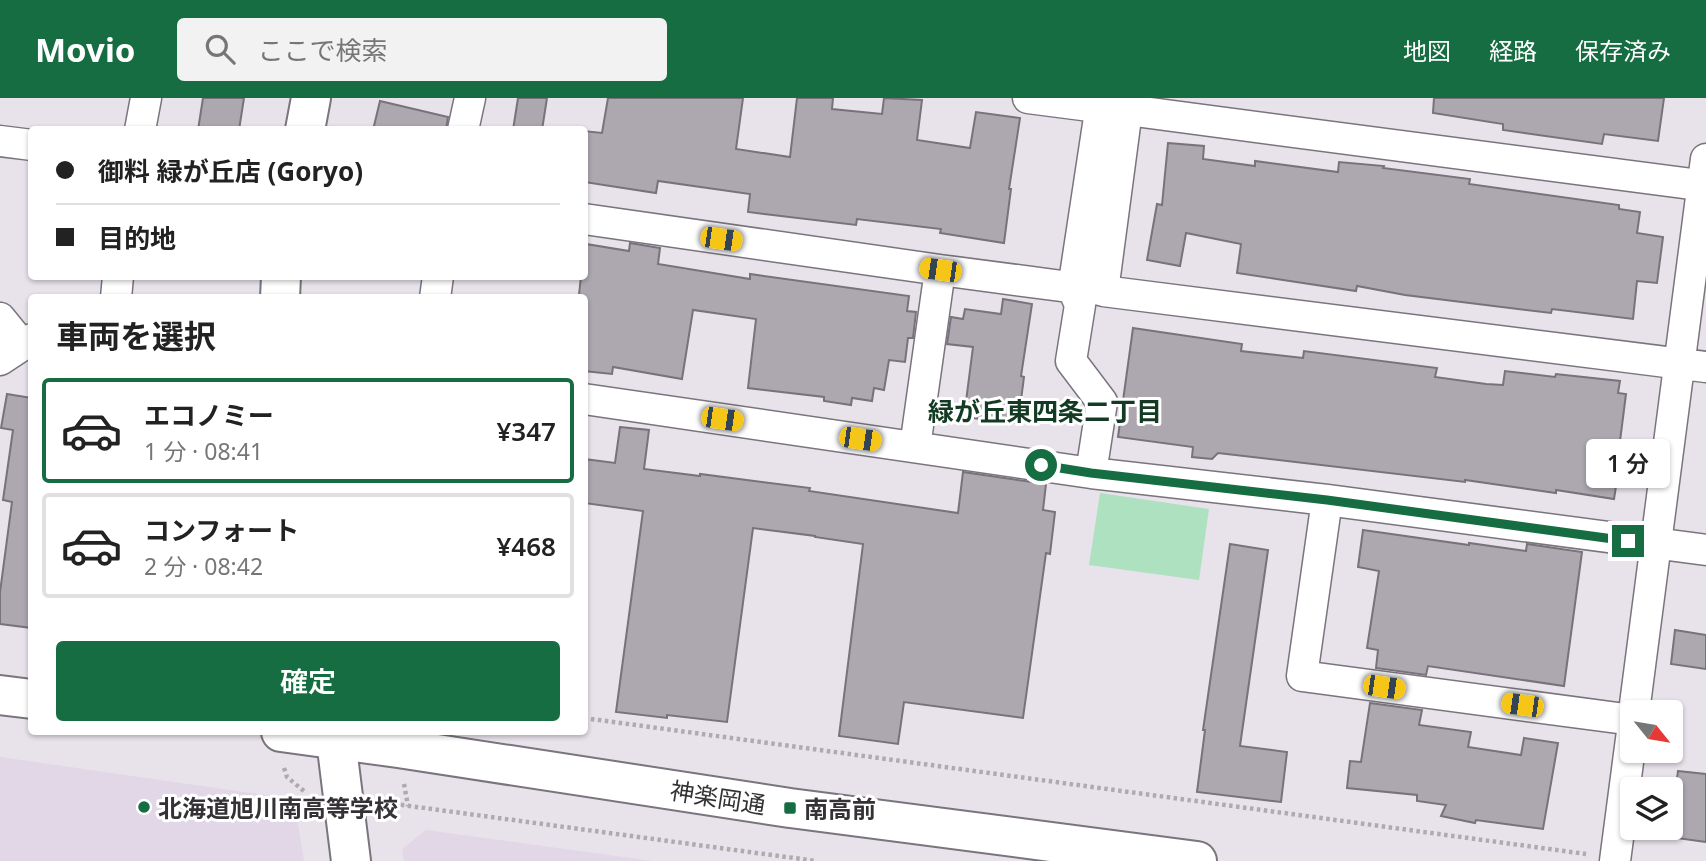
<!DOCTYPE html>
<html lang="ja">
<meta charset="utf-8">
<style>
body{margin:0;font-family:"Noto Sans","Noto Sans JP",sans-serif;background:#f2f2f2;color:#222;height:100vh;display:flex;flex-direction:column;font-size:26px;white-space:nowrap}
*{box-sizing:border-box;margin:0}
p{font-size:23px;color:#767676}
.icon{flex:none;width:38px;height:38px;fill:none;stroke:currentColor;stroke-width:2;stroke-linecap:round;stroke-linejoin:round}
.map{position:relative;flex:1;overflow:hidden}
.details{position:absolute;left:28px;top:196px;width:560px;height:441px;display:flex;flex-direction:column;background:#fff;border-radius:7px;box-shadow:0 2px 5px #0004}
.details>*{flex:none}
.guide{position:absolute;left:28px;top:28px;width:560px;height:154px;border-radius:7px;box-shadow:0 2px 5px #0004;display:grid;align-content:center;height:154px;padding:0 28px;background:#fff}
.needle{width:46px;rotate:120deg}
.buttons{position:absolute;left:1620px;top:602px;display:grid;gap:14px}
.buttons a{display:grid;place-items:center;width:63px;height:63px;border-radius:7px;background:#fff;box-shadow:0 2px 5px #0004;font-size:35px}
.end{position:absolute;width:32px;height:32px;margin:-16px;border:9px solid #156d41;background:#fff;box-shadow:0 0 0 4px #fff}
.from{border-radius:50%}
.bubble{position:absolute;height:49px;border-radius:7px;background:#fff;box-shadow:0 2px 5px #0004;font-size:23px;font-weight:600;line-height:49px;text-align:center}
.car{position:absolute;width:21px;height:42px;margin:-21px -10px;border-radius:9px;box-shadow:0 0 5px 2px #0007;background:linear-gradient(#f5c518 24%,#345 0 40%,#f5c518 0 76%,#345 0 86%,#f5c518 0)}
.guide b{display:flex;align-items:center;gap:24px;height:66px;font-size:26px}
.guide b+b{border-top:2px solid #e0e0e0}
.guide i{width:18px;height:18px;background:#222}
ul{padding:0;list-style:none}
li{display:flex;align-items:center;gap:21px;height:105px;margin:0 14px 10px;padding:0 14px;border:4px solid #e0e0e0;border-radius:7px}
li div{flex:1}
li b{display:block;font-size:26px}
li em{font-style:normal;font-weight:600}
li.selected{border-color:#156d41}
li>.icon{width:63px;height:63px;stroke-width:1.5}
h2{padding:0 28px;font-size:32px;line-height:84px}
.cta{display:flex;gap:14px;margin-top:auto;padding:14px 28px}
.cta a{flex:1;height:80px;border-radius:7px;background:#156d41;color:#fff;font-size:28px;font-weight:600;line-height:80px;text-align:center}
header{display:flex;align-items:center;gap:42px;box-sizing:border-box;height:98px;padding:0 35px;background:#156d41;color:#fff}
header strong{font-size:33px}
nav{display:flex;gap:38px;margin-inline-start:auto;font-size:24px}
.search{width:490px;height:63px;background:#f2f2f2;display:flex;align-items:center;gap:18px;box-sizing:border-box;padding:0 24px;border-radius:7px;color:#767676;font-size:26px}
.map>svg:first-child{display:block}
.built{fill:#e2d7e6}
.green{fill:#aee1bf}
.building{fill:#ada7af;stroke:#78727a;stroke-width:2}
.lines{fill:none;stroke-linecap:round;stroke-linejoin:round}
.street-casing{stroke:#7a747c;stroke-width:33}
.secondary-casing{stroke:#7a747c;stroke-width:42}
.path{stroke:#afaab0;stroke-width:4.5;stroke-dasharray:3.5 3.5;stroke-linecap:butt}
.street{stroke:#fff;stroke-width:30}
.secondary{stroke:#fff;stroke-width:38}
.route{stroke:#156d41;stroke-width:9}
.poi-dot{fill:#156d41;stroke:#fff;stroke-width:2.5}
.labels{text-anchor:middle;dominant-baseline:central;stroke-width:6;stroke-linejoin:round;paint-order:stroke}
.street-label{font-size:24px;fill:#353235;stroke:#fff}
.poi-label{font-size:24px;font-weight:bold;fill:#353235;stroke:#fff;text-anchor:start}
.neighbourhood-label{font-size:26px;font-weight:bold;fill:#133a23;stroke:#fff}
</style>
<header>
<strong>Movio</strong>
<div class="search"><svg class="icon" aria-label="search" viewBox="0 0 24 24"><circle cx="10" cy="10" r="6"/><path d="M15 15l6 6"/></svg>ここで検索</div>
<nav><a>地図</a><a>経路</a><a>保存済み</a></nav>
</header>
<div class="map">
<svg width="1706" height="763" viewBox="0 0 1706 763">
<rect width="100%" height="100%" fill="#e8e2ea"/>
<path class="built" d="M 0,659 L 278,699 L 297,720 L 304,763 L 0,763 Z
M 426,732 L 653,763 L 404,763 L 402,751 Z"/>
<path class="green" d="M 1100,395 L 1209,411 L 1199,482 L 1089,467 Z"/>
<path class="building" d="M 203,0 L 244,0 L 239,32 L 198,32 Z
M 518,0 L 547,0 L 542,32 L 513,32 Z
M 608,0 L 743,0 L 736,51 L 790,59 L 797,0 L 833,0 L 832,11 L 882,16 L 884,0 L 922,2 L 917,42 L 970,50 L 976,14 L 1020,20 L 1009,91 L 1011,91 L 1004,145 L 940,135 L 941,131 L 857,121 L 856,127 L 748,114 L 750,96 L 658,83 L 656,95 L 584,84 L 584,33 L 602,35 Z
M 1434,0 L 1664,0 L 1658,43 L 1604,36 L 1602,46 L 1503,32 L 1503,26 L 1433,15 Z
M 380,3 L 448,19 L 446,32 L 373,32 Z
M 1168,45 L 1204,48 L 1203,61 L 1255,68 L 1255,63 L 1338,74 L 1339,64 L 1384,68 L 1383,70 L 1470,81 L 1469,86 L 1619,107 L 1619,111 L 1640,114 L 1637,135 L 1663,139 L 1657,185 L 1637,183 L 1633,221 L 1552,211 L 1551,215 L 1405,197 L 1357,188 L 1356,193 L 1237,175 L 1241,146 L 1186,135 L 1180,168 L 1147,162 L 1157,106 L 1162,107 Z
M 630,145 L 660,150 L 658,166 L 750,181 L 750,176 L 909,198 L 907,213 L 916,214 L 913,240 L 908,240 L 905,264 L 889,262 L 884,292 L 874,290 L 872,303 L 852,300 L 851,307 L 824,303 L 824,299 L 748,290 L 756,221 L 693,212 L 682,281 L 613,269 L 612,276 L 584,273 L 584,198 L 579,197 L 581,178 L 584,178 L 586,146 L 629,153 Z
M 1003,201 L 1032,206 L 1021,278 L 1024,279 L 1018,325 L 964,319 L 973,249 L 947,246 L 951,219 L 963,221 L 965,211 L 1001,216 Z
M 1133,230 L 1242,246 L 1241,253 L 1303,260 L 1304,253 L 1437,270 L 1435,279 L 1486,286 L 1503,287 L 1505,273 L 1555,279 L 1556,276 L 1620,283 L 1618,295 L 1626,296 L 1619,351 L 1622,351 L 1614,401 L 1556,392 L 1556,395 L 1465,382 L 1465,384 L 1218,355 L 1212,361 L 1192,359 L 1193,349 L 1118,339 Z
M 7,296 L 32,300 L 32,530 L 0,526 L 0,494 L 12,404 L 3,402 L 13,332 L 1,330 Z
M 620,329 L 649,332 L 644,371 L 700,378 L 700,376 L 810,390 L 809,393 L 958,415 L 963,374 L 1046,386 L 1043,412 L 1055,414 L 1050,456 L 1046,455 L 1023,620 L 904,604 L 898,646 L 839,638 L 863,446 L 815,439 L 815,438 L 753,430 L 727,624 L 667,617 L 667,620 L 616,614 L 643,413 L 584,405 L 584,361 L 615,365 Z
M 1363,432 L 1469,447 L 1469,445 L 1526,453 L 1527,446 L 1582,454 L 1564,588 L 1428,568 L 1426,577 L 1376,570 L 1378,552 L 1367,550 L 1379,473 L 1358,469 Z
M 1230,446 L 1268,452 L 1240,648 L 1287,654 L 1281,704 L 1197,694 L 1205,632 L 1203,632 Z
M 1675,532 L 1706,537 L 1706,571 L 1671,566 Z
M 1370,605 L 1422,612 L 1419,627 L 1471,634 L 1468,649 L 1521,657 L 1524,640 L 1558,645 L 1543,731 L 1476,722 L 1475,725 L 1441,718 L 1446,707 L 1417,703 L 1417,697 L 1347,690 L 1350,663 L 1361,664 Z
M 1678,673 L 1706,676 L 1706,744 L 1669,739 Z"/>
<g class="lines">
<g class="street-casing">
<path id="street" d="M 1028,0 L 1121,12
M 140,32 L 146,0
M 463,32 L 470,0
M 0,43 L 32,47
M 1706,88 L 1127,12 L 1103,193 L 1706,269
M 584,121 L 940,172 L 915,349
M 940,172 L 1092,192
M 116,200 L 118,178
M 435,200 L 438,178
M 0,220 L 22,247
M 0,262 L 32,241
M 584,301 L 1091,375 L 1327,402 L 1706,452
M 1091,375 L 1102,304 L 1071,263 L 1080,207 L 1073,191 L 1102,0
M 1327,402 L 1302,578 L 1633,622
M 1634,614 L 1706,61
M 1615,763 L 1633,626"/>
</g>
<g class="secondary-casing">
<path id="secondary" d="M 305,32 L 311,0
M 280,200 L 281,178
M 0,597 L 32,601
M 281,634 L 398,650 L 790,710 L 1197,763
M 335,634 L 351,763"/>
</g>
<path class="path" d="M 584,620 L 1586,756
M 284,670 L 287,679 L 305,694
M 404,686 L 408,708
M 380,704 L 816,763"/>
<use href="#street" class="street"/>
<use href="#secondary" class="secondary"/>
</g>
<g class="lines">
<path class="route" d="M 1041,367 L 1091,375 L 1327,402 L 1628,443"/>
</g>
<g class="poi-dot">
<circle cx="144" cy="709" r="7"/>
<rect x="783" y="703" width="14" height="14" rx="3.5"/>
</g>
<g class="labels">
<g class="street-label">
<text transform="translate(718 699) rotate(9)">神楽岡通</text>
</g>
<g class="poi-label">
<text x="158" y="709">北海道旭川南高等学校</text>
<text x="804" y="710">南高前</text>
</g>
<g class="neighbourhood-label">
<text x="1045" y="313">緑が丘東四条二丁目</text>
</g>
</g>
</svg>
<div class="buttons">
<a><svg class="needle" viewBox="-14 -14 28 28"><path d="M0-13l5 13h-10z" fill="#e53935"/><path d="M0 13l5-13h-10z" fill="#767676"/></svg></a>
<a><svg class="icon" aria-label="layers" viewBox="0 0 24 24"><path d="M12 4l9 5-9 5-9-5zM3 14l9 5 9-5"/></svg></a>
</div>
<i class="end from" style="left:1041px;top:367px"></i>
<i class="end" style="left:1628px;top:443px"></i>
<div class="bubble" style="left:1586px;top:341px;width:84px">1 分</div>
<i class="car" style="left:721px;top:141px;rotate:98deg"></i>
<i class="car" style="left:940px;top:172px;rotate:278deg"></i>
<i class="car" style="left:722px;top:321px;rotate:98deg"></i>
<i class="car" style="left:860px;top:341px;rotate:98deg"></i>
<i class="car" style="left:1384px;top:589px;rotate:98deg"></i>
<i class="car" style="left:1522px;top:607px;rotate:278deg"></i>
<div class="guide">
<b><i class="from"></i>御料 緑が丘店 (Goryo)</b>
<b><i></i>目的地</b>
</div>
<section class="details">
<h2>車両を選択</h2>
<ul>
<li class="selected"><svg class="icon" aria-label="car" viewBox="0 0 24 24"><path d="M5 17H2v-5l4-1 3-4h7l3 4 3 1v5h-3M9 17h6M6 11h13"/><circle cx="7" cy="17" r="2"/><circle cx="17" cy="17" r="2"/></svg><div><b>エコノミー</b><p>1 分 · 08:41</p></div><em>¥347</em></li>
<li><svg class="icon" aria-label="car" viewBox="0 0 24 24"><path d="M5 17H2v-5l4-1 3-4h7l3 4 3 1v5h-3M9 17h6M6 11h13"/><circle cx="7" cy="17" r="2"/><circle cx="17" cy="17" r="2"/></svg><div><b>コンフォート</b><p>2 分 · 08:42</p></div><em>¥468</em></li>
</ul>
<div class="cta"><a>確定</a></div>
</section>
</div>
